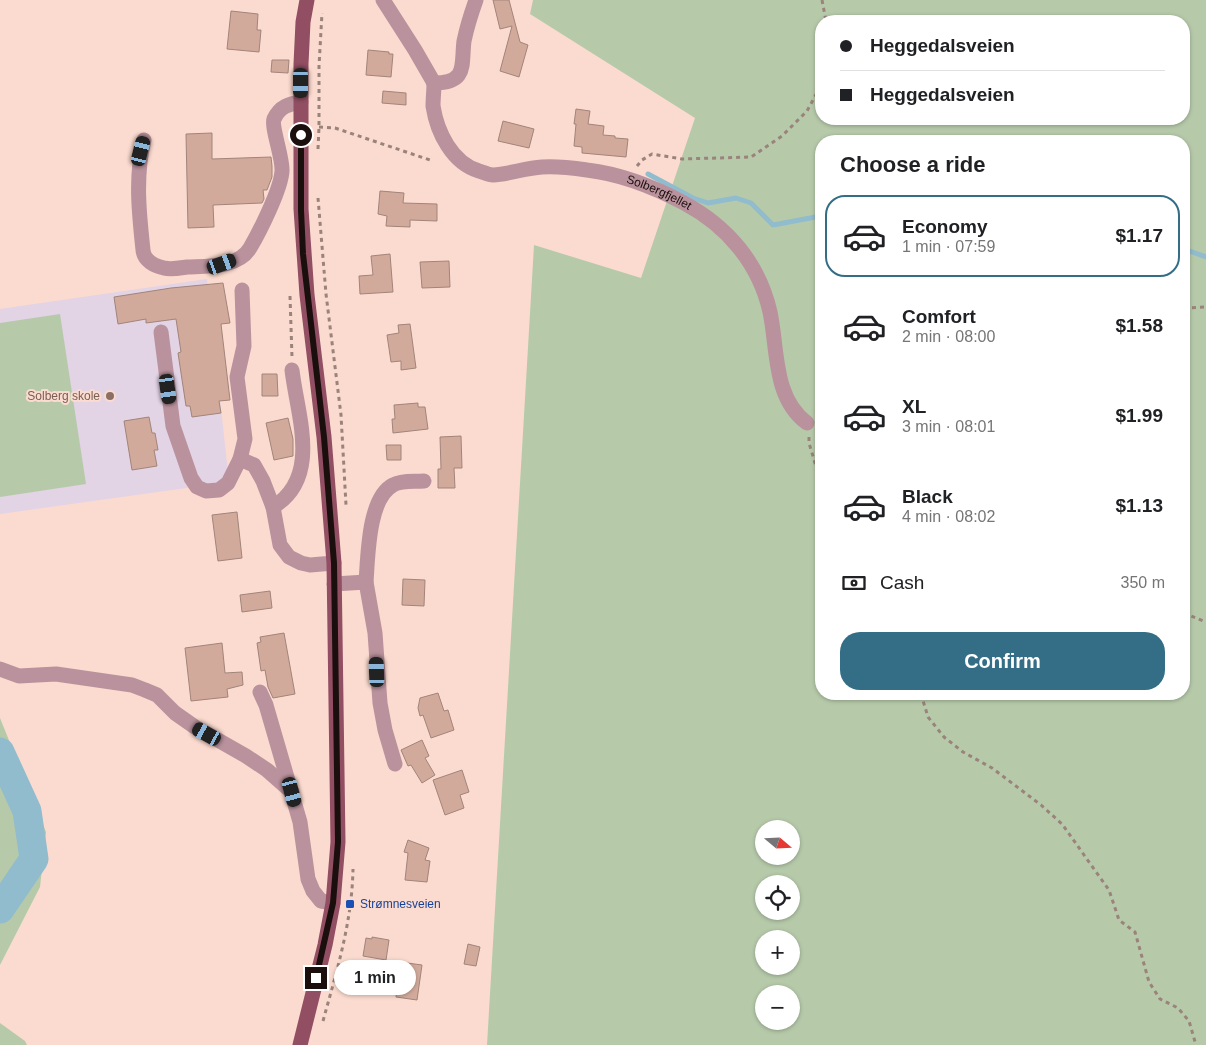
<!DOCTYPE html>
<meta charset="utf-8">
<style>
body{margin:0;font-family:Arial,sans-serif;background:#f6f6f6;color:#202124;height:100vh;display:flex;flex-direction:column;font-size:19px;white-space:nowrap}
*{box-sizing:border-box;margin:0}
p{font-size:16px;color:#757577}
.icon{flex:none;width:28px;height:28px;fill:none;stroke:currentColor;stroke-width:2;stroke-linecap:round;stroke-linejoin:round}
.map{position:relative;flex:1;overflow:hidden}
.drawer{position:absolute;left:815px;top:135px;width:375px;height:565px;display:flex;flex-direction:column;background:#fff;border-radius:20px;box-shadow:0 1px 4px #0004}
.drawer>*{flex:none}
.hud{position:absolute;left:815px;top:15px;width:375px;height:110px;border-radius:20px;box-shadow:0 1px 4px #0004;display:grid;align-content:center;height:110px;padding:0 25px;background:#fff}
.needle{width:32px;rotate:109deg}
.controls{position:absolute;left:755px;top:820px;display:grid;gap:10px}
.controls a{display:grid;place-items:center;width:45px;height:45px;border-radius:50%;background:#fff;box-shadow:0 1px 4px #0004;font-size:25px}
.end{position:absolute;width:22px;height:22px;margin:-11px;border:6px solid #1a0f0c;background:#fff;box-shadow:0 0 0 2px #fff}
.from{border-radius:50%}
.bubble{position:absolute;height:35px;border-radius:18px;background:#fff;box-shadow:0 1px 4px #0004;font-size:16px;font-weight:800;line-height:35px;text-align:center}
.car{position:absolute;width:15px;height:30px;margin:-15px -8px;border-radius:6px;box-shadow:0 0 4px 1px #0007;background:linear-gradient(#222 24%,#8ab4d8 0 40%,#222 0 76%,#8ab4d8 0 86%,#222 0)}
.hud b{display:flex;align-items:center;gap:18px;height:48px;font-size:19px}
.hud b+b{border-top:1px solid #e0e0e0}
.hud i{width:12px;height:12px;background:#202124}
ul{padding:0;list-style:none}
li{display:flex;align-items:center;gap:15px;height:82px;margin:0 10px 8px;padding:0 15px;border:2px solid transparent;border-radius:20px}
li div{flex:1}
li b{display:block;font-size:19px}
li em{font-style:normal;font-weight:800}
li.current{border-color:#336e86}
li>.icon{width:45px;height:45px;stroke-width:1.5}
h2{padding:0 25px;font-size:22px;line-height:60px}
.pay{display:flex;align-items:center;gap:12px;height:55px;padding:0 25px;font-size:19px}
.pay p{margin-inline-start:auto}
.cta{display:flex;gap:10px;margin-top:auto;padding:10px 25px}
.cta a{flex:1;height:58px;border-radius:20px;background:#336e86;color:#fff;font-size:20px;font-weight:800;line-height:58px;text-align:center}
.map>svg:first-child{display:block}
.education{fill:#e2d3e5}
.green{fill:#b6caaa;fill-rule:evenodd}
.lines{fill:none;stroke-linecap:round;stroke-linejoin:round}
.stream{stroke:#91bccd;stroke-width:5}
.river{stroke:#91bccd;stroke-width:29}
.building{fill:#d2aa9c;stroke:#a1847a}
.path{stroke:#9a837b;stroke-width:3;stroke-dasharray:4 4;stroke-linecap:butt}
.minor{stroke:#ba929d;stroke-width:15}
.major{stroke:#924e63;stroke-width:15}
.route{stroke:#1a0f0c;stroke-width:6}
.education-dot{fill:#8d6e63;stroke:#fbdbcf;stroke-width:2}
.transit-dot{fill:#1a4fb4;stroke:#fbdbcf;stroke-width:2}
.labels{text-anchor:middle;dominant-baseline:central;stroke-width:4;stroke-linejoin:round;paint-order:stroke}
.street-label{font-size:12px;fill:#1a0f0c;stroke:#fbdbcf}
.education-label{font-size:12px;fill:#785e54;stroke:#fbdbcf;text-anchor:end}
.transit-label{font-size:12px;fill:#164399;stroke:#fbdbcf;text-anchor:start}
</style>
<div class="map">
<svg width="1206" height="1045" viewBox="0 0 1206 1045">
<rect width="100%" height="100%" fill="#fbdbcf"/>
<path class="education" d="M 207,279 L 229,482 L 0,514 L 0,309 Z"/>
<path class="green" d="M 533,0 L 1206,0 L 1206,1045 L 487,1045 L 534,245 L 641,278 L 695,118 L 530,14 ZM 821,21 L 1184,21 L 1184,119 L 821,119 ZM 821,141 L 1184,141 L 1184,694 L 821,694 ZM 764,829 L 791,829 L 791,856 L 764,856 ZM 764,884 L 791,884 L 791,911 L 764,911 ZM 764,939 L 791,939 L 791,966 L 764,966 ZM 764,994 L 791,994 L 791,1021 L 764,1021 Z
M 60,314 L 86,484 L 0,497 L 0,323 Z
M 0,718 L 46,832 L 40,887 L 0,965 Z
M 0,1023 L 25,1041 L 27,1045 L 0,1045 Z"/>
<g class="lines">
<path class="stream" d="M 648,174 L 693,198 L 708,203 L 736,198 L 751,203 L 773,225 L 821,216
M 1184,249 L 1206,257"/>
<path class="river" d="M 0,752 L 27,811 L 34,859 L 0,909"/>
</g>
<path class="building" d="M 493,0 L 509,0 L 520,42 L 528,45 L 519,77 L 500,71 L 512,26 L 500,29 Z
M 231,11 L 258,14 L 257,30 L 261,30 L 259,52 L 227,49 Z
M 368,50 L 389,52 L 389,54 L 393,54 L 391,77 L 366,75 Z
M 272,60 L 289,60 L 288,73 L 271,72 Z
M 383,91 L 406,93 L 406,105 L 382,103 Z
M 576,109 L 590,111 L 588,124 L 604,126 L 603,135 L 615,136 L 615,138 L 628,139 L 626,157 L 582,153 L 582,147 L 574,146 L 576,124 L 574,124 Z
M 503,121 L 534,129 L 529,148 L 498,141 Z
M 212,133 L 212,159 L 271,157 L 272,166 L 272,177 L 267,190 L 263,190 L 264,199 L 262,203 L 213,205 L 214,227 L 188,228 L 186,134 Z
M 380,191 L 404,193 L 403,203 L 437,204 L 437,221 L 410,220 L 410,227 L 386,226 L 387,216 L 378,214 Z
M 390,254 L 393,292 L 360,294 L 359,276 L 373,275 L 371,256 Z
M 449,261 L 450,287 L 422,288 L 420,262 Z
M 223,283 L 230,323 L 221,324 L 230,400 L 219,401 L 221,413 L 192,417 L 190,406 L 186,406 L 178,353 L 181,352 L 176,319 L 146,323 L 146,319 L 118,324 L 114,297 L 171,288 Z
M 410,324 L 416,368 L 401,370 L 401,361 L 391,362 L 387,335 L 399,333 L 398,325 Z
M 262,374 L 277,374 L 278,396 L 262,396 Z
M 418,403 L 418,407 L 425,407 L 428,429 L 393,433 L 392,419 L 395,419 L 394,405 Z
M 149,417 L 152,433 L 155,433 L 158,450 L 154,450 L 157,466 L 132,470 L 124,421 Z
M 288,418 L 293,439 L 293,456 L 274,460 L 266,423 Z
M 461,436 L 462,468 L 454,468 L 455,488 L 438,488 L 438,469 L 441,469 L 440,437 Z
M 386,445 L 401,445 L 401,460 L 387,460 Z
M 237,512 L 242,558 L 218,561 L 212,515 Z
M 403,579 L 425,580 L 424,606 L 402,605 Z
M 270,591 L 272,608 L 242,612 L 240,595 Z
M 284,633 L 295,694 L 273,698 L 268,687 L 265,670 L 261,671 L 257,643 L 261,642 L 260,637 Z
M 222,643 L 225,673 L 242,672 L 243,685 L 227,689 L 228,697 L 191,701 L 185,648 Z
M 438,693 L 444,711 L 448,710 L 454,730 L 431,738 L 423,715 L 420,716 L 418,708 L 420,698 Z
M 422,740 L 429,756 L 425,758 L 435,775 L 422,783 L 411,765 L 408,766 L 401,750 Z
M 462,770 L 469,792 L 460,795 L 464,808 L 445,815 L 433,780 Z
M 408,840 L 429,848 L 425,860 L 430,861 L 427,882 L 405,880 L 408,853 L 404,852 Z
M 372,937 L 389,940 L 386,960 L 363,956 L 366,938 L 372,939 Z
M 468,944 L 480,947 L 476,966 L 464,964 Z
M 400,962 L 422,965 L 417,1000 L 396,997 Z"/>
<g class="lines">
<path class="path" d="M 822,0 L 826,21
M 319,127 L 335,128 L 430,160
M 318,149 L 319,127 L 319,66 L 322,13
M 637,166 L 642,160 L 652,154 L 682,159 L 751,157 L 782,136 L 807,111 L 820,87 L 821,47
M 318,198 L 326,294 L 341,415 L 346,505
M 290,296 L 292,357
M 1184,308 L 1206,307
M 809,437 L 809,443 L 821,483
M 1184,613 L 1206,622
M 921,694 L 928,717 L 944,737 L 963,752 L 992,768 L 1041,805 L 1062,824 L 1109,890 L 1119,920 L 1135,932 L 1149,982 L 1160,999 L 1178,1008 L 1189,1021 L 1196,1045
M 323,1021 C 337,970 352,922 353,869"/>
<g class="minor">
<path d="M 383,0 L 415,50 L 434,83 C 468,83 461,65 464,41 C 467,27 471,14 476,0"/>
<path id="s1" d="M 434,83 C 434,91 433,99 433,106 C 437,132 452,163 479,171 C 483,172 488,175 493,175 C 509,174 526,168 542,167 C 556,166 573,168 587,170 C 621,174 654,187 684,203 C 727,226 759,263 770,312 C 778,350 773,398 807,423"/>
<path d="M 144,140 C 135,176 139,213 143,250 C 144,261 155,266 164,268 C 171,270 180,268 187,267 C 207,266 238,268 250,248 C 260,231 281,189 282,171 C 283,158 271,127 274,119 C 280,106 289,104 301,102"/>
<path d="M 161,332 L 173,426 L 191,478 L 197,487 L 206,491 L 219,490 L 228,483 L 240,459 L 245,439 L 237,377 L 244,346 L 242,290"/>
<path d="M 240,459 L 254,465 L 263,481 L 273,507 L 280,545 L 289,557 L 301,563 L 310,565 L 334,563"/>
<path d="M 273,507 C 322,477 297,415 292,370"/>
<path d="M 366,582 C 368,557 368,498 393,485 C 402,480 414,482 424,481"/>
<path d="M 334,584 L 366,582 L 375,633 L 380,703 L 385,730 L 395,764"/>
<path d="M 0,669 L 19,676 L 56,674 L 132,685 L 145,690 L 157,695 L 175,713 L 195,727 L 246,756 L 267,770 L 292,792"/>
<path d="M 260,692 L 266,705 L 300,822 L 308,879 L 313,891 L 321,901 L 333,903"/>
</g>
<path class="major" d="M 300,1045 L 325,945 L 333,903 L 338,842 L 334,563 L 324,437 L 307,295 L 301,209 L 301,64 L 303,22 L 307,0"/>
</g>
<g class="lines">
<path class="route" d="M 301,135 L 301,210 L 303,254 L 324,437 L 334,563 L 338,842 L 333,903 L 316,978"/>
</g>
<circle class="education-dot" cx="110" cy="396" r="5"/>
<rect class="transit-dot" x="345" y="899" width="10" height="10" rx="2.5"/>
<g class="labels">
<g class="street-label">
<text stroke="none"><textPath href="#s1" startOffset="292">Solbergfjellet</textPath></text>
</g>
<g class="education-label">
<text x="100" y="396">Solberg skole</text>
</g>
<g class="transit-label">
<text x="360" y="904">Strømnesveien</text>
</g>
</g>
</svg>
<div class="controls">
<a><svg class="needle" viewBox="-14 -14 28 28"><path d="M0-13l5 13h-10z" fill="#e53935"/><path d="M0 13l5-13h-10z" fill="#757577"/></svg></a>
<a><svg class="icon" aria-label="locate" viewBox="0 0 24 24"><circle cx="12" cy="12" r="6"/><path d="M12 2v4M12 18v4M2 12h4M18 12h4"/></svg></a>
<a>+</a>
<a>−</a>
</div>
<i class="end from" style="left:301px;top:135px"></i>
<i class="end" style="left:316px;top:978px"></i>
<div class="bubble" style="left:334px;top:960px;width:82px">1 min</div>
<i class="car" style="left:301px;top:83px;rotate:180deg"></i>
<i class="car" style="left:141px;top:151px;rotate:14deg"></i>
<i class="car" style="left:222px;top:264px;rotate:70deg"></i>
<i class="car" style="left:168px;top:389px;rotate:172deg"></i>
<i class="car" style="left:377px;top:672px;rotate:358deg"></i>
<i class="car" style="left:207px;top:734px;rotate:299deg"></i>
<i class="car" style="left:292px;top:792px;rotate:165deg"></i>
<div class="hud">
<b><i class="from"></i>Heggedalsveien</b>
<b><i></i>Heggedalsveien</b>
</div>
<section class="drawer">
<h2>Choose a ride</h2>
<ul>
<li class="current"><svg class="icon" aria-label="car" viewBox="0 0 24 24"><path d="M5 17H2v-5l4-1 3-4h7l3 4 3 1v5h-3M9 17h6M6 11h13"/><circle cx="7" cy="17" r="2"/><circle cx="17" cy="17" r="2"/></svg><div><b>Economy</b><p>1 min · 07:59</p></div><em>$1.17</em></li>
<li><svg class="icon" aria-label="car" viewBox="0 0 24 24"><path d="M5 17H2v-5l4-1 3-4h7l3 4 3 1v5h-3M9 17h6M6 11h13"/><circle cx="7" cy="17" r="2"/><circle cx="17" cy="17" r="2"/></svg><div><b>Comfort</b><p>2 min · 08:00</p></div><em>$1.58</em></li>
<li><svg class="icon" aria-label="car" viewBox="0 0 24 24"><path d="M5 17H2v-5l4-1 3-4h7l3 4 3 1v5h-3M9 17h6M6 11h13"/><circle cx="7" cy="17" r="2"/><circle cx="17" cy="17" r="2"/></svg><div><b>XL</b><p>3 min · 08:01</p></div><em>$1.99</em></li>
<li><svg class="icon" aria-label="car" viewBox="0 0 24 24"><path d="M5 17H2v-5l4-1 3-4h7l3 4 3 1v5h-3M9 17h6M6 11h13"/><circle cx="7" cy="17" r="2"/><circle cx="17" cy="17" r="2"/></svg><div><b>Black</b><p>4 min · 08:02</p></div><em>$1.13</em></li>
</ul>
<div class="pay"><svg class="icon" aria-label="cash" viewBox="0 0 24 24"><path d="M3 7h18v10H3z"/><circle cx="12" cy="12" r="2"/></svg>Cash<p>350 m</p></div>
<div class="cta"><a>Confirm</a></div>
</section>
</div>
